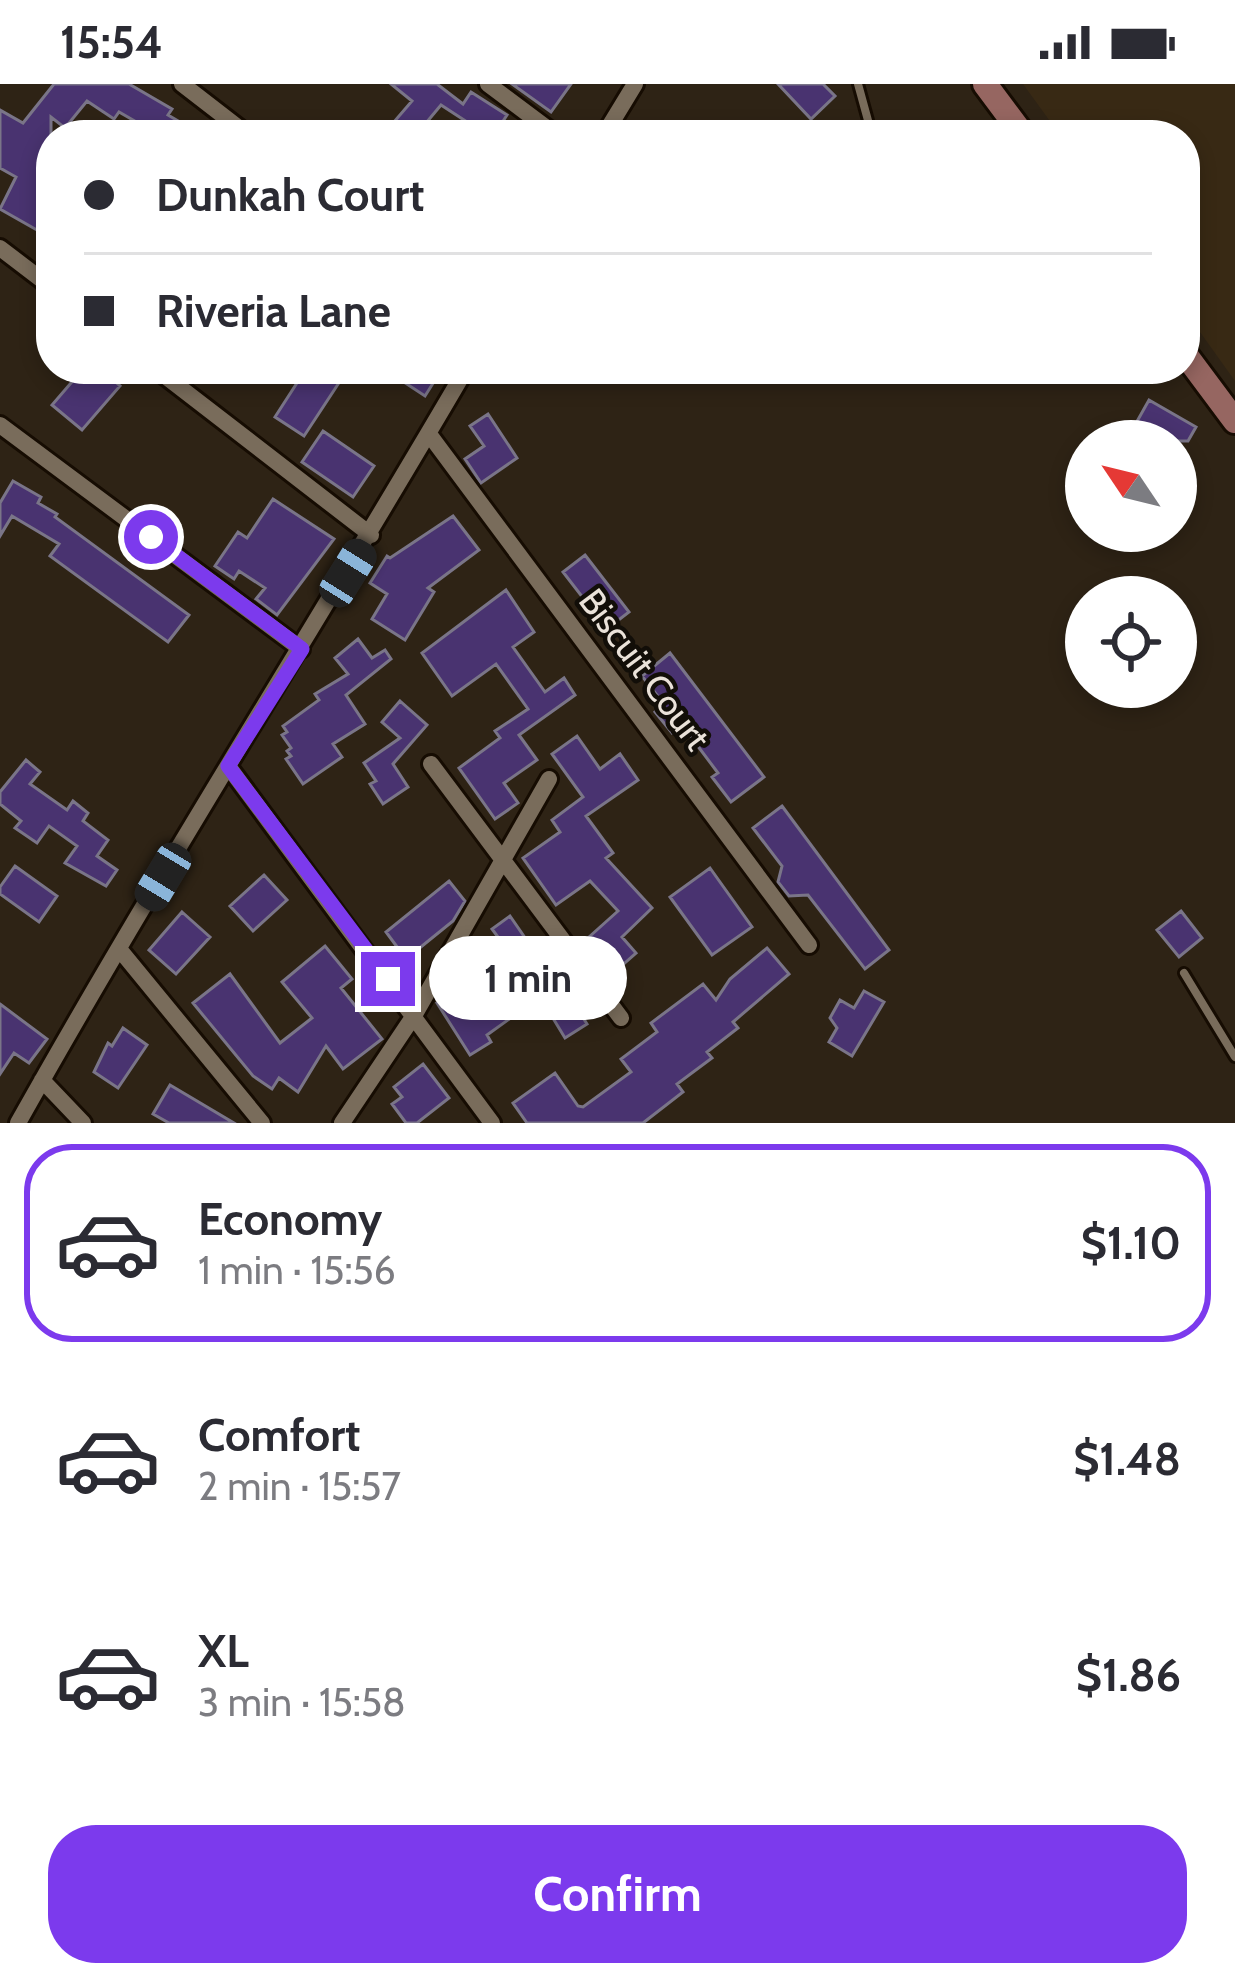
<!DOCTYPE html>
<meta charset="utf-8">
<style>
body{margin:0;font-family:Cabin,sans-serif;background:#f7f7f7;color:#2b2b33;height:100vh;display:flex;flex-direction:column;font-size:45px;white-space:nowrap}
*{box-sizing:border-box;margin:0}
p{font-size:39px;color:#7c7c81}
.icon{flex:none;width:66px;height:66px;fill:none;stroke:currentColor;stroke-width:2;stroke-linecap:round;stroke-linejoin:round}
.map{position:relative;height:1039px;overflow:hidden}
.side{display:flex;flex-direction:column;background:#fff;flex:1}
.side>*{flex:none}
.guide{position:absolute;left:36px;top:36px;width:1164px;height:264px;border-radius:48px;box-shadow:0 6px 18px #0003;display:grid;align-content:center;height:264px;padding:0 48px;background:#fff}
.needle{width:78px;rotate:305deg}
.fabs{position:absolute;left:1065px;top:336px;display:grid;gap:24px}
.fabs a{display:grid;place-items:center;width:132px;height:132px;border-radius:50%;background:#fff;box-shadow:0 6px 18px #0003;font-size:60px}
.end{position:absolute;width:54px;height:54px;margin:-27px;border:15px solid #7c3aed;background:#fff;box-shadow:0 0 0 6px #fff}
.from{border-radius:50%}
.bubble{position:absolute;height:84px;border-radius:42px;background:#fff;box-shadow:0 6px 18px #0003;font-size:39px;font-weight:700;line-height:84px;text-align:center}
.car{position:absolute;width:36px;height:72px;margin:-36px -18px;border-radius:15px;box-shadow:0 0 9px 3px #0007;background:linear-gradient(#222 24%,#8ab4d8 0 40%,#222 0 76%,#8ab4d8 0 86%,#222 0)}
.guide b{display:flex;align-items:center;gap:42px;height:114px;font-size:45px}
.guide b+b{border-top:3px solid #e1e1e2}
.guide i{width:30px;height:30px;background:#2b2b33}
ul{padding:21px 0 0;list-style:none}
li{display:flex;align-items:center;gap:36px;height:198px;margin:0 24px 18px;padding:0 24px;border:6px solid transparent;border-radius:48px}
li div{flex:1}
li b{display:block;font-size:45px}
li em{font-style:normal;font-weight:700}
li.on{border-color:#7c3aed}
li>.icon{width:108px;height:108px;stroke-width:1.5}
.button{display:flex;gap:24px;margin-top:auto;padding:24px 48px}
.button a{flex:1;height:138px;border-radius:48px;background:#7c3aed;color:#fff;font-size:48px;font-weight:700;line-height:138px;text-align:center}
.status{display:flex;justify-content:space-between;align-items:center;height:84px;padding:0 60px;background:#fff;direction:ltr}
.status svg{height:33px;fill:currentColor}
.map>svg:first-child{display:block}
.built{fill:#382914}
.building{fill:#493370;stroke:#7a7588;stroke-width:3}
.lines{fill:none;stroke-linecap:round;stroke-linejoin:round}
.service-casing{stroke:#160c02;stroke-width:14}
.minor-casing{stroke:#160c02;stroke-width:22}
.secondary-casing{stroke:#160c02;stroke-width:30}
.service{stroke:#796c5b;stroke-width:8}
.minor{stroke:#796c5b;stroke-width:16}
.secondary{stroke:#966661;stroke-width:24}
.route{stroke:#7c3aed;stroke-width:15}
.labels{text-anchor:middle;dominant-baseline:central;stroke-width:9;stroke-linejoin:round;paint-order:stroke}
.street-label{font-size:36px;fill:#eae2d9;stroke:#120e08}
</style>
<div class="status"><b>15:54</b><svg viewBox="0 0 49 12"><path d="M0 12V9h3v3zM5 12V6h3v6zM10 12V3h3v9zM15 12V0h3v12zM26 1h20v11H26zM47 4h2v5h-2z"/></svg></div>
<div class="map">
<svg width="1235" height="1039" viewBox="0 0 1235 1039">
<rect width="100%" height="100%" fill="#2e2315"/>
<path class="built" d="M 1023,0 L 1235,0 L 1235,297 L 1185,227 L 1185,51 L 1060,51 Z"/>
<path class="building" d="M 54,0 L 129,0 L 172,25 L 168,31 L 202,51 L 159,51 L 119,28 L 114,35 L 87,17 L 65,44 L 51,33 L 51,154 L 0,125 L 16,93 L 0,84 L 0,26 L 23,39 Z
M 391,0 L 437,0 L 463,20 L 471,8 L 507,31 L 494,51 L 487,51 L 441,21 L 416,51 L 407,51 L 393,39 L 412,17 Z
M 512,0 L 571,0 L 551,28 Z
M 778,0 L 823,0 L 835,12 L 811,35 Z
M 83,285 L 101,285 L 120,302 L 82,346 L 52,321 Z
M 306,285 L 348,285 L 304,352 L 275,333 Z
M 384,285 L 442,285 L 425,312 Z
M 1149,316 L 1196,343 L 1188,357 L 1126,357 Z
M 488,330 L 517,374 L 481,399 L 465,375 L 484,362 L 470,342 Z
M 323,347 L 374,382 L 353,413 L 302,378 Z
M 13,397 L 41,413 L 38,419 L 57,430 L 55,433 L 189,531 L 168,558 L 50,472 L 59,460 L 12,432 L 0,452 L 0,419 Z
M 273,415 L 334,455 L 277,531 L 256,515 L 265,504 L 239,487 L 234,495 L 215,482 L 238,448 L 247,454 Z
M 453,432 L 479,466 L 428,504 L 434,508 L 405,556 L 372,535 L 387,510 L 370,499 L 387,472 L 390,474 Z
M 585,471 L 629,528 L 607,545 L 563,488 Z
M 506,506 L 534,548 L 513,563 L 545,608 L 564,594 L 575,611 L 519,651 L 537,676 L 504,699 L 518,719 L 495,735 L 459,684 L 500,654 L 495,647 L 528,625 L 496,580 L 452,612 L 422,569 Z
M 358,555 L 372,574 L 385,566 L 391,575 L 346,611 L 365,640 L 333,660 L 342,673 L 303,700 L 286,675 L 291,672 L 287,667 L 291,664 L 282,651 L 287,648 L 283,642 L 319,616 L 315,610 L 348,590 L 335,574 Z
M 670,569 L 764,693 L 731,718 L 712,693 L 718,689 L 682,641 L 672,649 L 655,628 L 664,620 L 642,592 Z
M 400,617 L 427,641 L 393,680 L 408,703 L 383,720 L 370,700 L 376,697 L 364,679 L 400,654 L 382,638 Z
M 577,652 L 600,685 L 620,670 L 638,696 L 586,732 L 613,769 L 606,774 L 652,824 L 622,853 L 636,869 L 618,885 L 589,853 L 618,827 L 590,797 L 556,821 L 523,774 L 560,748 L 552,736 L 583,713 L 552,670 Z
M 26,676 L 40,688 L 30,700 L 67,726 L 73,717 L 88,729 L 83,737 L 108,756 L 97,772 L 117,786 L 106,802 L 65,779 L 77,762 L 49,742 L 37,759 L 15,744 L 21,737 L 0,720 L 0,708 Z
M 782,722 L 889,866 L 865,885 L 808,811 L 789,812 L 778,798 L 782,782 L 753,744 Z
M 15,782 L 57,812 L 39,838 L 0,810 L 0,803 Z
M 710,784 L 752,843 L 712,871 L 670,813 Z
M 264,791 L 287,816 L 253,847 L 230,822 Z
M 449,797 L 465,817 L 453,837 L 406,875 L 386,848 Z
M 1181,827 L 1202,854 L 1179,873 L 1157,846 Z
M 182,828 L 210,853 L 176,890 L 149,866 Z
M 510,832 L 532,864 L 515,876 L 492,845 Z
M 325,862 L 352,895 L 341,904 L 382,955 L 343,985 L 326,962 L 298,1008 L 279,994 L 272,1005 L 253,992 L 193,919 L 230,890 L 280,959 L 312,934 L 282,898 Z
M 767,864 L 789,890 L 733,938 L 738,944 L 707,968 L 712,974 L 677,1000 L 683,1008 L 643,1039 L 527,1039 L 513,1019 L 555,989 L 578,1022 L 583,1023 L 631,988 L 621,975 L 657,948 L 651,939 L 703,900 L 716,916 L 730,895 Z
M 495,880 L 526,923 L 487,951 L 491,958 L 470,971 L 437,919 Z
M 864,907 L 884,918 L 852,972 L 829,958 L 837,944 L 830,934 L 840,916 L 854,924 Z
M 567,908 L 587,940 L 565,954 L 545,921 Z
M 0,920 L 47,955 L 29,979 L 14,969 L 0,990 Z
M 123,944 L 147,961 L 118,1004 L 94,988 L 108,959 L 112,962 Z
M 423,980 L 449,1014 L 417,1039 L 406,1039 L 392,1020 L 402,1013 L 394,1003 Z
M 170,1001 L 234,1039 L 169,1039 L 153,1030 Z"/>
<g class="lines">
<g class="service-casing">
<path id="service" d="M 858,0 L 872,51
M 1184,889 L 1235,973"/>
</g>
<g class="minor-casing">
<path id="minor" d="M 182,0 L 248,51
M 488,0 L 556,51
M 604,51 L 635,0
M 0,164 L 51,203
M 156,285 L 371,451
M 0,341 L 301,565
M 429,350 L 809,861
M 431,680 L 621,934
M 228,682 L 492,1039
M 120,866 L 262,1039
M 42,996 L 83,1039
M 18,1039 C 161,784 319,537 466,285
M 342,1039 L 415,930 L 549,695"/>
</g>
<g class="secondary-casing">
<path id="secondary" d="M 985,0 L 1023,51
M 1185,270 L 1235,337"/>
</g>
<use href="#service" class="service"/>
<use href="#minor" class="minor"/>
<use href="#secondary" class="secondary"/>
</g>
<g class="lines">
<path class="route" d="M 151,453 L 302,565 L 228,682 L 388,895"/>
</g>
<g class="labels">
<g class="street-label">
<text transform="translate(645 585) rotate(53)">Biscuit Court</text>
</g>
</g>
</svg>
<div class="fabs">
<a><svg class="needle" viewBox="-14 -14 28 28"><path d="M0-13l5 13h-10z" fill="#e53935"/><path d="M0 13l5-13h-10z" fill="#7c7c81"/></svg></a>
<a><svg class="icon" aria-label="locate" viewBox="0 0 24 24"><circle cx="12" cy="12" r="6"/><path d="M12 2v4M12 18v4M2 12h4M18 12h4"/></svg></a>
</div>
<i class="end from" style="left:151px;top:453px"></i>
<i class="end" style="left:388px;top:895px"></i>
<div class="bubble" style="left:429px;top:852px;width:198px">1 min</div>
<i class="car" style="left:348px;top:489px;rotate:32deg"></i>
<i class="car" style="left:163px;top:793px;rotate:211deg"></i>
<div class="guide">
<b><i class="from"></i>Dunkah Court</b>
<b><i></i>Riveria Lane</b>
</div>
</div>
<section class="side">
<ul>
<li class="on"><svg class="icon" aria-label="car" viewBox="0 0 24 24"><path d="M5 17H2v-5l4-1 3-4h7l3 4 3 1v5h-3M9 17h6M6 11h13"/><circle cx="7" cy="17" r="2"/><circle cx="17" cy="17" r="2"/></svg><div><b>Economy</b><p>1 min · 15:56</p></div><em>$1.10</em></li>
<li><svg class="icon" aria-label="car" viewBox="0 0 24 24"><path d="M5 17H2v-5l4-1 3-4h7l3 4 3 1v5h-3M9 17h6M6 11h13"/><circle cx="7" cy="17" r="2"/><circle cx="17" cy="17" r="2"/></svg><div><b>Comfort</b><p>2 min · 15:57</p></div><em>$1.48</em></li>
<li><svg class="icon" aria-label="car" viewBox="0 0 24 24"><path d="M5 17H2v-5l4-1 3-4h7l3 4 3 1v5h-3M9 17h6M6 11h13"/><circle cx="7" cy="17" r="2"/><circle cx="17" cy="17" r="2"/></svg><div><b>XL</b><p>3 min · 15:58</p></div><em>$1.86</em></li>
</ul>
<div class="button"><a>Confirm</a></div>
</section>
